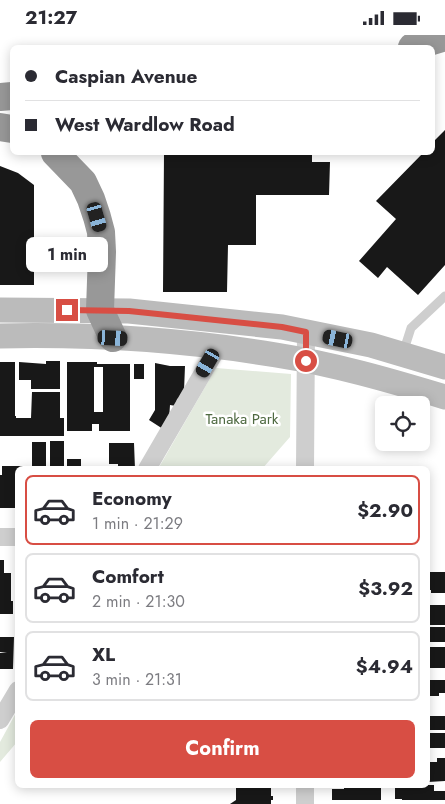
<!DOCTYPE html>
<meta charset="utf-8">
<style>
body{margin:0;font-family:Jost,sans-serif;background:#f7f7f7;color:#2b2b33;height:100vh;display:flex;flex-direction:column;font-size:19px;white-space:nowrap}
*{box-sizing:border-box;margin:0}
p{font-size:16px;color:#7c7c81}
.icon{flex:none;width:28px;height:28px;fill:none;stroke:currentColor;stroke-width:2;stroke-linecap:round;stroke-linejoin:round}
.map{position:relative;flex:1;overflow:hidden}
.details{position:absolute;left:15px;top:431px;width:415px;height:322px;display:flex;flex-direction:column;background:#fff;border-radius:8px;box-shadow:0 2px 12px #0003}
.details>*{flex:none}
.top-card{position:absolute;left:10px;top:10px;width:425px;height:110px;border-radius:8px;box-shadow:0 2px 12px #0003;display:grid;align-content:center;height:110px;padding:0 15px;background:#fff}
.fabs{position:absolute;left:375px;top:361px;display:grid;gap:10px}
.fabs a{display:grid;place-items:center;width:55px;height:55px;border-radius:8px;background:#fff;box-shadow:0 2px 12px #0003;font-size:25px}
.end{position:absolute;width:22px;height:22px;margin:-11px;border:6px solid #d84e44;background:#fff;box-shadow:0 0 0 2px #fff}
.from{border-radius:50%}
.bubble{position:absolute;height:35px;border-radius:8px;background:#fff;box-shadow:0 2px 12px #0003;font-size:16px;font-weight:700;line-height:35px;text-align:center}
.car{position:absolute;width:15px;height:30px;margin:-15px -8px;border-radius:6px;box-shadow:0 0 4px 1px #0007;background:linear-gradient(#222 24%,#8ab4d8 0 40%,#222 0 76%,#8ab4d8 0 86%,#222 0)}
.top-card b{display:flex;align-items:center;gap:18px;height:48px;font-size:19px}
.top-card b+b{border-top:1px solid #e1e1e2}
.top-card i{width:12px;height:12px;background:#2b2b33}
ul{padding:9px 0 0;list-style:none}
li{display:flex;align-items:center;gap:15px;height:70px;margin:0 10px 8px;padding:0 5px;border:2px solid #e1e1e2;border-radius:8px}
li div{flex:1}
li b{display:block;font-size:19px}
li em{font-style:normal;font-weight:700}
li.current{border-color:#d84e44}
li>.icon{width:45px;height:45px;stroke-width:1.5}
.cta{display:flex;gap:10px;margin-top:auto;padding:10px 15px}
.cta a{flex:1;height:58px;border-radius:8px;background:#d84e44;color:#fff;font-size:20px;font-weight:700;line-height:58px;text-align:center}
.status{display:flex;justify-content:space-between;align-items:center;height:35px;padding:0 25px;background:#fff;direction:ltr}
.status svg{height:14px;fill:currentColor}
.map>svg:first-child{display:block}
.green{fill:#e3eade}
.building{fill:#181818;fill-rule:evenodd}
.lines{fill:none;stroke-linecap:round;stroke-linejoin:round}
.service{stroke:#cecece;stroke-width:9}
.minor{stroke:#cecece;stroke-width:18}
.secondary{stroke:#bbb;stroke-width:25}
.motorway{stroke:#989898;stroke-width:28}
.route{stroke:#d84e44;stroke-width:6}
.labels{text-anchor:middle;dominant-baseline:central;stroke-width:5;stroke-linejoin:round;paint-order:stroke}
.park-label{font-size:15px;fill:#4f6a42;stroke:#fff}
</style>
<div class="status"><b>21:27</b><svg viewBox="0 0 49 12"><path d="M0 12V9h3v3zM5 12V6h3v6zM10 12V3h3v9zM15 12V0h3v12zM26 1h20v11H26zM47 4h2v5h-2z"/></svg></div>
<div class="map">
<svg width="445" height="769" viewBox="0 0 445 769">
<rect width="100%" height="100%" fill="#fff"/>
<path class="green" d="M 216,333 L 291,339 L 290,402 L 262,434 L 158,434 Z
M 17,676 L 17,707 L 0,727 L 0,707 Z"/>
<path class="building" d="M 445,95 L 445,230 L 418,260 L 387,232 L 378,243 L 359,226 L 396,184 L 376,166 L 423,118 L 432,118 L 432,108 Z
M 164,118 L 312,118 L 312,127 L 330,127 L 329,160 L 256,160 L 256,210 L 228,210 L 227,257 L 163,257 Z
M 0,131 L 18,138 L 34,150 L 34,250 L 0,250 Z
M 46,326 L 60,326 L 60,354 L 31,354 L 31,345 L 19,345 L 19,327 L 46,329 Z
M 0,327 L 15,327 L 15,381 L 16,381 L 16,383 L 31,383 L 32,357 L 60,357 L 60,383 L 64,383 L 64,401 L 0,401 Z
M 67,327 L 97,327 L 97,329 L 130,329 L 130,396 L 99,396 L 99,389 L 92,389 L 92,396 L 67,396 ZM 94,332 L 103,332 L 103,377 L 94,377 Z
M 155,328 L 170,331 L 185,331 L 184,356 L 180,363 L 177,364 L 176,371 L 170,370 L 169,384 L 163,394 L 149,385 L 155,375 Z
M 134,329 L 144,329 L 144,344 L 134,344 Z
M 50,406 L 64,406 L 64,434 L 50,434 Z
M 32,407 L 46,407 L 46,434 L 32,434 Z
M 109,408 L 134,408 L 135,434 L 118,434 L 118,429 L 109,429 Z
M 67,424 L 81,424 L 81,434 L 67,434 Z
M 2,431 L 23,431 L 23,434 L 18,434 L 18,459 L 17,461 L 15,461 L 15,473 L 0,473 L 0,440 L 2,440 Z
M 15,524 L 18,524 L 18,588 L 15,588 Z
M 0,525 L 4,525 L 4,538 L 11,538 L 11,566 L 13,566 L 13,579 L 0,579 Z
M 428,537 L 445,537 L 445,558 L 431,558 L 431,555 L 428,555 Z
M 428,570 L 445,570 L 445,590 L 428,590 Z
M 428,592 L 445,592 L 445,607 L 428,607 Z
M 0,602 L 14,602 L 13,634 L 0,634 L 0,618 L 7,618 L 0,617 Z
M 428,612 L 445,612 L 445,633 L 428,633 Z
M 428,645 L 445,645 L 445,658 L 439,658 L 439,661 L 428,661 Z
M 428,681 L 445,681 L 445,695 L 428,695 Z
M 428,698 L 445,698 L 445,713 L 428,713 Z
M 437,723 L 445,723 L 445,746 L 428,747 L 428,724 L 430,724 L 430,727 L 437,727 Z
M 428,750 L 434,750 L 434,756 L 445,756 L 445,765 L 402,765 L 402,764 L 395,764 L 395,751 Z
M 236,751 L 271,751 L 271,761 L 273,761 L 273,765 L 271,765 L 271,769 L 230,769 L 236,765 Z
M 346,751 L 381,751 L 381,765 L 332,765 L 332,754 L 344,754 L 344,752 Z"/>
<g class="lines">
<path class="service" d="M 403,318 L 411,293 L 445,261"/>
<path class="minor" d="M 147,434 L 218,312
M 305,434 L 306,297
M 0,502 L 18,502
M 0,685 L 18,655
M 305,769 L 305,751"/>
<path class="secondary" d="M 0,275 L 129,276 L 282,292 L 371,310 L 445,332
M 0,301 C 92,299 185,305 276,320 C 333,329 389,345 445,362"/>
<path class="motorway" d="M 412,12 L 445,2
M 0,62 L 12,61
M 0,92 L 12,94
M 55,118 L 83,147 L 91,164 L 97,182 L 101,197 L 102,217 L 100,275 L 113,303"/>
</g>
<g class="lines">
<path class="route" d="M 67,275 L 129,276 L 282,292 L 306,297 L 306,326"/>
</g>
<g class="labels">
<g class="park-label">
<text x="242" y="384">Tanaka Park</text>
</g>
</g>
</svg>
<div class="fabs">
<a><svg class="icon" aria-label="locate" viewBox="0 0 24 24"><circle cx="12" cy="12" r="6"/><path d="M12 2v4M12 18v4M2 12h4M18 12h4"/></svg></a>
</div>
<i class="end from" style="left:306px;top:326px"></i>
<i class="end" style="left:67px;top:275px"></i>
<div class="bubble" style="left:26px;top:202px;width:82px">1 min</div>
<i class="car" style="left:97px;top:182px;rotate:164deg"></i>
<i class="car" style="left:113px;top:303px;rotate:93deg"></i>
<i class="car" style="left:338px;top:304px;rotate:282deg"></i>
<i class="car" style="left:208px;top:328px;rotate:210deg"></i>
<div class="top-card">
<b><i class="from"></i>Caspian Avenue</b>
<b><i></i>West Wardlow Road</b>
</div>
<section class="details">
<ul>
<li class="current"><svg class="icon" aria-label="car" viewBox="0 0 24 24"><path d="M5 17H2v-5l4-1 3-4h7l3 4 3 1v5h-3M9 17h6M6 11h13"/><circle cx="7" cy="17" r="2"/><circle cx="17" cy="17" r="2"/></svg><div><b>Economy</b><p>1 min · 21:29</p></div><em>$2.90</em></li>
<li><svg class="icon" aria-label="car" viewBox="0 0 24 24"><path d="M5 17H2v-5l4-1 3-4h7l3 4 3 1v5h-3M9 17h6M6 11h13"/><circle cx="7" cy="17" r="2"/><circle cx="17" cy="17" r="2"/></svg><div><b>Comfort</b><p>2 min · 21:30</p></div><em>$3.92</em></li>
<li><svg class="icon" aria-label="car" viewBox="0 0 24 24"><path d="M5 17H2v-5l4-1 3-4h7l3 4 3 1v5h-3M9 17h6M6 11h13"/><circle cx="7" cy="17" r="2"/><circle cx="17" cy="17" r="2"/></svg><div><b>XL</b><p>3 min · 21:31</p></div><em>$4.94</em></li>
</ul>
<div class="cta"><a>Confirm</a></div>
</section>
</div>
